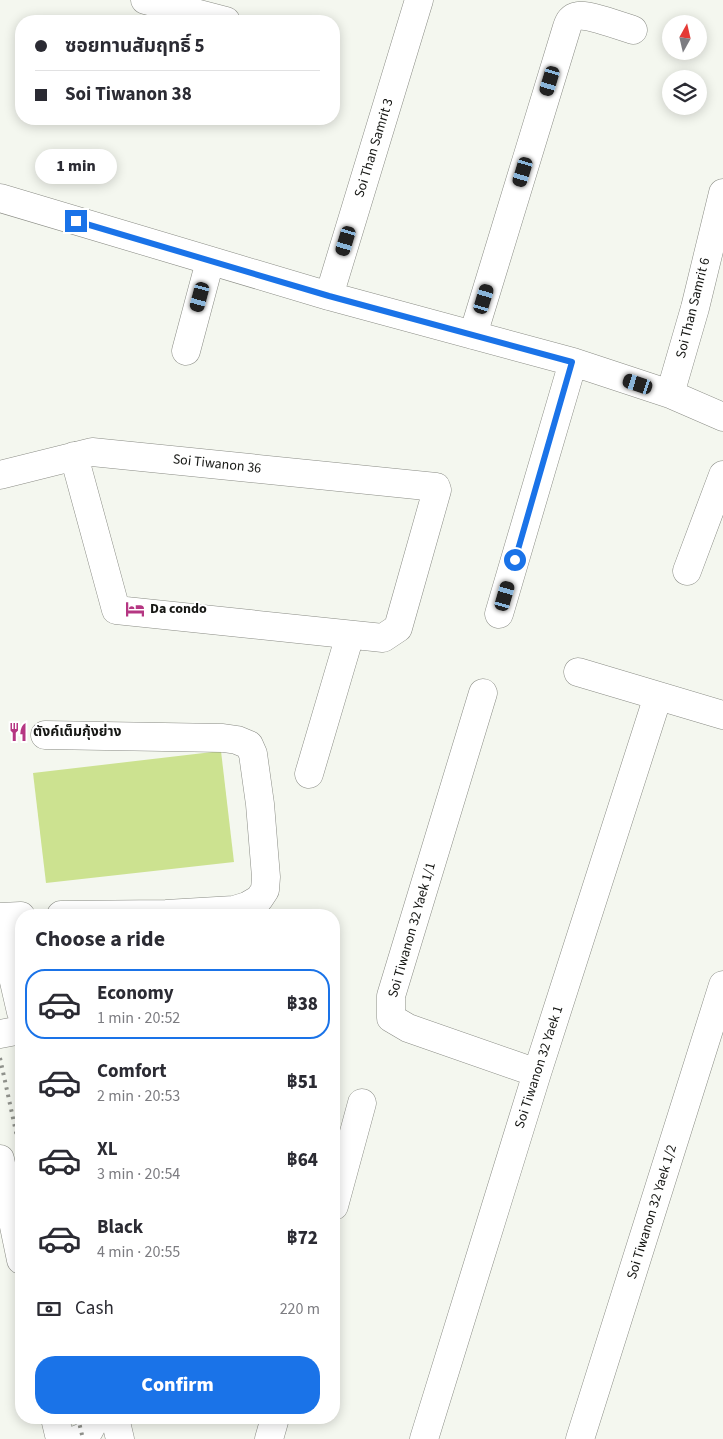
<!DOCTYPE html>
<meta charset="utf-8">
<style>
body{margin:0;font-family:"Source Sans 3","Noto Sans Thai",sans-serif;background:#f2f2f3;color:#2b2b33;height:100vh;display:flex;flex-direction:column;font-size:19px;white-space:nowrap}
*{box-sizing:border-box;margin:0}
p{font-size:16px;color:#7c7c81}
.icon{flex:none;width:28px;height:28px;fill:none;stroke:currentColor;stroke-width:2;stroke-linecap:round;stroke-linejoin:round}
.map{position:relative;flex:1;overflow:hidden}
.panel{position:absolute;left:15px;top:909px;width:325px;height:515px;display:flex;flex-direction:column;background:#fff;border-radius:20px;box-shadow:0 2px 12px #0003}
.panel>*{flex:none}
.hud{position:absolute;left:15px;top:15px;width:325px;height:110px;border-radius:20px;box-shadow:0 2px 12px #0003;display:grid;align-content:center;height:110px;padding:0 20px;background:#fff}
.needle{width:32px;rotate:8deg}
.controls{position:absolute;left:662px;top:15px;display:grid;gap:10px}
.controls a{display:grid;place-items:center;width:45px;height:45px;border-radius:50%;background:#fff;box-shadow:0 2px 12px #0003;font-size:25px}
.end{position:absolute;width:22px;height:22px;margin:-11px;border:6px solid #1a73e8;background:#fff;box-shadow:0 0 0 2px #fff}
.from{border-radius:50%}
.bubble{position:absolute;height:35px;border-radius:18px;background:#fff;box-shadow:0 2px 12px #0003;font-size:16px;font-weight:800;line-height:35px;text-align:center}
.car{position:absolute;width:15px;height:30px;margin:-15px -8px;border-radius:6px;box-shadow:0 0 4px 1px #0007;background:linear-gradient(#222 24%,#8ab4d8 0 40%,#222 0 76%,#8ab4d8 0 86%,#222 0)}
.hud b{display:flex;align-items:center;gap:18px;height:48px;font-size:19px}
.hud b+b{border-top:1px solid #e1e1e2}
.hud i{width:12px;height:12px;background:#2b2b33}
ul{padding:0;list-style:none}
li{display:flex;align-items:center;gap:15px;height:70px;margin:0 10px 8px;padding:0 10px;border:2px solid transparent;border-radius:20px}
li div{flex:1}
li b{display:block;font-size:19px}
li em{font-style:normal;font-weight:800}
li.selected{border-color:#1a73e8}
li>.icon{width:45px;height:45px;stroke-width:1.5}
h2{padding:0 20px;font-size:22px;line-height:60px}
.pay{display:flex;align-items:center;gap:12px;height:55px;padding:0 20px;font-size:19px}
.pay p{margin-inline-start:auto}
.action{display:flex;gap:10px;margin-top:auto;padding:10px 20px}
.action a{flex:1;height:58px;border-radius:20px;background:#1a73e8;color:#fff;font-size:20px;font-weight:800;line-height:58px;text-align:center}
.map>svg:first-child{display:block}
.building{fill:#cce290}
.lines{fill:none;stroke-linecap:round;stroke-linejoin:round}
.minor-casing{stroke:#8a8c85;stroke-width:29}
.major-casing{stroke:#8a8c85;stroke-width:29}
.minor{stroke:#fff;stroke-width:28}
.major{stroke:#fff;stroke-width:28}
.rail{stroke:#90928c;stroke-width:4;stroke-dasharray:2.5 5;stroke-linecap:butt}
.route{stroke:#1a73e8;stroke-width:6}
.labels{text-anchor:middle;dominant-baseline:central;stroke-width:4;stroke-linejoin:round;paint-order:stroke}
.street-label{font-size:14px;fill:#161714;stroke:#fff}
.poi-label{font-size:14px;font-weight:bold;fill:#161714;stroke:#fff;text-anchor:start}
</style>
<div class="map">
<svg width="723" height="1439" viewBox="0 0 723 1439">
<rect width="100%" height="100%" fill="#f4f7ef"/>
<path class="building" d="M 221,751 L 234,862 L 46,883 L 33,773 Z"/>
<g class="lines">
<g class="minor-casing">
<path id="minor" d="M 145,0 L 226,21
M 0,198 L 329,296 L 573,362 L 670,394 L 723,417
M 329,296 L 419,0
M 473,335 L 567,27 C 569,21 571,17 578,16 C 588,14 621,26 633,30
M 186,351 L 210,261
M 670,394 L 695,308 L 723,193
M 0,475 L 92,452 L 436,487 L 437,490 L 398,628 L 383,638 L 116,610 L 74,456
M 687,571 L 723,475
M 499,614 L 573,362
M 578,672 L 723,715
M 483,693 L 391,996 L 391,1018 L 408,1028 L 537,1073
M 45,735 L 223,738 L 237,740 L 249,745 L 253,754 L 260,804 L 266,877 L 265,890 L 259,899 L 247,906 L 234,910 L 166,914 L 61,915
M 309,774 L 350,635
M 0,917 L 21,916
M 0,1034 L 21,1030
M 334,1206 L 362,1103
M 269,1439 L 275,1418
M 424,1439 L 537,1073 L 658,696
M 580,1439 L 723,985"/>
</g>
<g class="major-casing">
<path id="major" d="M 0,921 L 21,1012
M 0,1159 L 21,1260
M 55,1418 L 60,1439
M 115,1418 L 120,1439
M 78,1439 L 86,1436 L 96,1418"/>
</g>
<use href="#minor" class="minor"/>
<use href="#major" class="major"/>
<path class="rail" d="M 0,1058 L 21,1155
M 78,1418 L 83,1439"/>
</g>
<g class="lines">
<path class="route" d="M 76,221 L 329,296 L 572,362 L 515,560"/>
</g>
<defs>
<g id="hotel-bare" transform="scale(1.5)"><path d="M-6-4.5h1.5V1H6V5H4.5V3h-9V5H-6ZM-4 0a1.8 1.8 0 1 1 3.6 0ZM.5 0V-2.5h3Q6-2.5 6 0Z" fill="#b53682" stroke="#fff" stroke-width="2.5" paint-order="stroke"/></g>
<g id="restaurant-bare" transform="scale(1.5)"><path d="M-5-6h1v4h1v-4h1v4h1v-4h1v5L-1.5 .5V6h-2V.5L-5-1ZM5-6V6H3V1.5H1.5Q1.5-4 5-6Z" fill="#b53682" stroke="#fff" stroke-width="2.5" paint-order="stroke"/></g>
</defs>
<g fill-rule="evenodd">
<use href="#hotel-bare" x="135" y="609"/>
<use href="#restaurant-bare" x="18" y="732"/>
</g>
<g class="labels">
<g class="street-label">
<text transform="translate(374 148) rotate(-73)">Soi Than Samrit 3</text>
<text transform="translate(693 308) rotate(-76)">Soi Than Samrit 6</text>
<text transform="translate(217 464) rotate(6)">Soi Tiwanon 36</text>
<text transform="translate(412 930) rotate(-74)">Soi Tiwanon 32 Yaek 1/1</text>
<text transform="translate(539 1067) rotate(-72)">Soi Tiwanon 32 Yaek 1</text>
<text transform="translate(652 1212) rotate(-73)">Soi Tiwanon 32 Yaek 1/2</text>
</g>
<g class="poi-label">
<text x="150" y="609">Da condo</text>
<text x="33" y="732">ตังค์เต็มกุ้งย่าง</text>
</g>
</g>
</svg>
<div class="controls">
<a><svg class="needle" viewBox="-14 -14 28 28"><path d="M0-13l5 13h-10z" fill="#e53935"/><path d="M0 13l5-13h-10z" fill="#7c7c81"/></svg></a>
<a><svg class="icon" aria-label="layers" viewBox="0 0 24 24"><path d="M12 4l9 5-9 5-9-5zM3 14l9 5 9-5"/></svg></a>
</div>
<i class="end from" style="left:515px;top:560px"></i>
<i class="end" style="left:76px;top:221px"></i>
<div class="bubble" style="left:35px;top:149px;width:82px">1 min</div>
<i class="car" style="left:550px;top:81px;rotate:197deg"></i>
<i class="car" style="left:523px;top:172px;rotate:197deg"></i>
<i class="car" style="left:346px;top:241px;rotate:197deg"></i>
<i class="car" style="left:200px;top:297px;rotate:195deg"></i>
<i class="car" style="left:484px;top:299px;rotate:17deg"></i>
<i class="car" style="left:638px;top:384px;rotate:288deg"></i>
<i class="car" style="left:505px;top:596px;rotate:16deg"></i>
<div class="hud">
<b><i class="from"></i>ซอยทานสัมฤทธิ์ 5</b>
<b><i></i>Soi Tiwanon 38</b>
</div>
<section class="panel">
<h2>Choose a ride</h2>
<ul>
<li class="selected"><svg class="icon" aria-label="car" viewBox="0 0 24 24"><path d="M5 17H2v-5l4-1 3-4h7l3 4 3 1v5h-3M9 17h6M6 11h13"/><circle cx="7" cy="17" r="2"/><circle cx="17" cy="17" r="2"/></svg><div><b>Economy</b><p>1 min · 20:52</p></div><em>฿38</em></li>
<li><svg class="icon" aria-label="car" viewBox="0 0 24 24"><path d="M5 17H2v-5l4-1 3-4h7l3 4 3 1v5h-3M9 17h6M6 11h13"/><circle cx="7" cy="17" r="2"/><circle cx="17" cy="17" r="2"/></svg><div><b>Comfort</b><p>2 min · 20:53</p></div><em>฿51</em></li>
<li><svg class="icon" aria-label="car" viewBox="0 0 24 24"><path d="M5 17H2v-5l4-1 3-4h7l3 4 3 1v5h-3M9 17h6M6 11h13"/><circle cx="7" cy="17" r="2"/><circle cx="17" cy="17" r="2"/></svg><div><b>XL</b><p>3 min · 20:54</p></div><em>฿64</em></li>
<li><svg class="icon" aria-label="car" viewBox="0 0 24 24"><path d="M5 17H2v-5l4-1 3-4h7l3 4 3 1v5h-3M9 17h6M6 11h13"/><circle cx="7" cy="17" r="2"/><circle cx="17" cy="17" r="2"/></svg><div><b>Black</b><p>4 min · 20:55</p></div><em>฿72</em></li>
</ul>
<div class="pay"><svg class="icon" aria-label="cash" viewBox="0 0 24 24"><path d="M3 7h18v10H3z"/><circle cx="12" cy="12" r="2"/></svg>Cash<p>220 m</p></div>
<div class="action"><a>Confirm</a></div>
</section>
</div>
